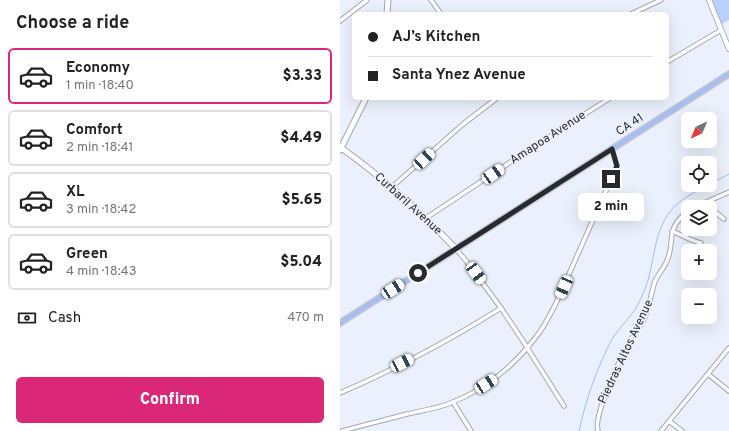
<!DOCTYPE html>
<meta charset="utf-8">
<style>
body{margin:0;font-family:Overpass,sans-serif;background:#f6f6f6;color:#222;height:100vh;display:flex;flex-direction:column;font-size:15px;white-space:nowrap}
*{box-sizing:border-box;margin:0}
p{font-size:13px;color:#767676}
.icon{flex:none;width:22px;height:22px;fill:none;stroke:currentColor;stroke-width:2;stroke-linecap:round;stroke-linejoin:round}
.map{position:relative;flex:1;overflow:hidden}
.side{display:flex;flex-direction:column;background:#fff;width:340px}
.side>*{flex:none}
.banner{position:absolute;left:12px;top:12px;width:317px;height:88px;border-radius:6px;box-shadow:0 4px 16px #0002;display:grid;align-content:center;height:88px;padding:0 16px;background:#fff}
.needle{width:26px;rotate:224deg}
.buttons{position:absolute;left:341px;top:112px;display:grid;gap:8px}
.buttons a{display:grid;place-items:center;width:36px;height:36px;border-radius:6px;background:#fff;box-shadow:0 4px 16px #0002;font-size:20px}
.end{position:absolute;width:18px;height:18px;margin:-9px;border:5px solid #282a2e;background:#fff;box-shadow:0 0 0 2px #fff}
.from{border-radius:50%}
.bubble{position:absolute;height:28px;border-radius:6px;background:#fff;box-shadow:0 4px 16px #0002;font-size:13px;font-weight:800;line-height:28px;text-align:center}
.car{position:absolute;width:12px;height:24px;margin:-12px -6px;border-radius:5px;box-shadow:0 0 3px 1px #0007;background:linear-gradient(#fff 24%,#345 0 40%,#fff 0 76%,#345 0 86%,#fff 0)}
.banner b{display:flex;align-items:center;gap:14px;height:38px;font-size:15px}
.banner b+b{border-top:1px solid #e0e0e0}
.banner i{width:10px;height:10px;background:#222}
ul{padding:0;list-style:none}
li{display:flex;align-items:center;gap:12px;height:56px;margin:0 8px 6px;padding:0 8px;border:2px solid #e0e0e0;border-radius:6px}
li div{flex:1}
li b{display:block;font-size:15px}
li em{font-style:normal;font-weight:800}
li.current{border-color:#db2777}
li>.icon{width:36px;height:36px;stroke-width:1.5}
h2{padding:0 16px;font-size:18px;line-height:48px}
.pay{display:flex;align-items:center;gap:10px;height:44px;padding:0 16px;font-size:15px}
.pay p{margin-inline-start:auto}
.button{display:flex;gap:8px;margin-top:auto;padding:8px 16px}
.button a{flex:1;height:46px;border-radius:6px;background:#db2777;color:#fff;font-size:16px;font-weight:800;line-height:46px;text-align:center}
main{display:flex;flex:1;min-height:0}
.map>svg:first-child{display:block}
.green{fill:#b9cffc}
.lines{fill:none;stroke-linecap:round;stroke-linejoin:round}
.stream{stroke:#9fbcfa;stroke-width:1}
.minor-casing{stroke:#a2a8b3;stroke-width:5.5}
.tertiary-casing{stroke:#a2a8b3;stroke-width:6}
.secondary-casing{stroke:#a2a8b3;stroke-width:7}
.primary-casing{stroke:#d0d0d1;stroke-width:8}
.minor{stroke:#fff;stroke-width:3.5}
.tertiary{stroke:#fff;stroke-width:4.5}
.secondary{stroke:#fff;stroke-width:5}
.primary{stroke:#a9beec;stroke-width:5.5}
.route{stroke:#282a2e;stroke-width:5}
.labels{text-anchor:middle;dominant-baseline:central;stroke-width:3.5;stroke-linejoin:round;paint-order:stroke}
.street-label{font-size:12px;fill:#282a2e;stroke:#ebf1fc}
</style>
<main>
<section class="side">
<h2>Choose a ride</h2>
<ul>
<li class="current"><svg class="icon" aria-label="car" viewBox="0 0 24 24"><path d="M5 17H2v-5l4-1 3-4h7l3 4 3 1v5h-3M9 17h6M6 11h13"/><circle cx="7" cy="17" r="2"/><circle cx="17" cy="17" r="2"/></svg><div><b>Economy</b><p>1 min · 18:40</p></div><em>$3.33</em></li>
<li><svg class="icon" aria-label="car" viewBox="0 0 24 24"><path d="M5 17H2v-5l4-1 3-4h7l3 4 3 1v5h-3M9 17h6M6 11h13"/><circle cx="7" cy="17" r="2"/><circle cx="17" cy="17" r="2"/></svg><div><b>Comfort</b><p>2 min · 18:41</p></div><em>$4.49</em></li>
<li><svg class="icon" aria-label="car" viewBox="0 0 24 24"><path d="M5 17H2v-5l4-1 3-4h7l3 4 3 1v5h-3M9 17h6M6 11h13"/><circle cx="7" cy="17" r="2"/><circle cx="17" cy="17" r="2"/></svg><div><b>XL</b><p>3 min · 18:42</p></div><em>$5.65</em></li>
<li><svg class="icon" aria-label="car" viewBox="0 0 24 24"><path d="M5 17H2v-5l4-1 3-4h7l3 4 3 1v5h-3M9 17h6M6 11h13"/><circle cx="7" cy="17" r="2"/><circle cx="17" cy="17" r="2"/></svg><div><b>Green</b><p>4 min · 18:43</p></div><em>$5.04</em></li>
</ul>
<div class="pay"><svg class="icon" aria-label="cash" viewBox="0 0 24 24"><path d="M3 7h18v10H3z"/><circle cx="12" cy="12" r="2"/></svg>Cash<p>470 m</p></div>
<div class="button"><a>Confirm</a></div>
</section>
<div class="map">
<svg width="389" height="431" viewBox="0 0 389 431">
<rect width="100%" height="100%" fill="#ebf1fc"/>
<path class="green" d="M 368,0 L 389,0 L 389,20 L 383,23 L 381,30 Z"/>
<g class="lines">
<path class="stream" d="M 370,184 L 389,174
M 239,431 C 246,399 257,368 272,339 C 280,326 294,315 300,300 C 304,292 307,284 309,277 C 314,256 316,230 329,213 C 338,200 355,192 368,185"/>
<g class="minor-casing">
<path id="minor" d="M 91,0 L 101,14
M 291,14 L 321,0
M 0,21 L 27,0
M 327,62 L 381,30
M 52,187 L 122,125 L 157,98
M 355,207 L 389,192
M 370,208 L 384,219
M 86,218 L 178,157 L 270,98
M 332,231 C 342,235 351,241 361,243
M 116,249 L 127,262 L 161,308 L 181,338 L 224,406
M 368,374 L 389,391
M 0,393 C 56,369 110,340 161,308
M 113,402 L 131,431
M 329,421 L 342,431
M 2,431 C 23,425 45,420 67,414 C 80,411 94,409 108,404 C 143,391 173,367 196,337 C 205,326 211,313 217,301 L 277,166 L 272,149
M 258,431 C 253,416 278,364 286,348 C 291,337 300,328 305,317 C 310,305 311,293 315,281 C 318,275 323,269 326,263 C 337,241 323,231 348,211
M 321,431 L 389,348"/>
</g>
<g class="tertiary-casing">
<path id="tertiary" d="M 369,0 L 389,49"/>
</g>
<g class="secondary-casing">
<path id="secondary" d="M 47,14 L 48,0
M 0,147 C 42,177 80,211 116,249
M 0,150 L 26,98"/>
</g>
<g class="primary-casing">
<path id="primary" d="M 0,323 L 389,74"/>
</g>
<use href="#minor" class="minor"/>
<use href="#tertiary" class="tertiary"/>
<use href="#secondary" class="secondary"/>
<use href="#primary" class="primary"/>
</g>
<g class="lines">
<path class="route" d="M 78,273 L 272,149 L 277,166 L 271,179"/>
</g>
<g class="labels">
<g class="street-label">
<text transform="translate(290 125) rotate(-33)">CA 41</text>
<text transform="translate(208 138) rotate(-33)">Amapoa Avenue</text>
<text transform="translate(68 204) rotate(42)">Curbaril Avenue</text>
<text transform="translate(286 352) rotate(-65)">Piedras Altos Avenue</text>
</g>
</g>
</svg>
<div class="buttons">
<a><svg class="needle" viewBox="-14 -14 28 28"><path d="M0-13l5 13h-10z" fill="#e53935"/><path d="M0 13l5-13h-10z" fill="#767676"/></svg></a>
<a><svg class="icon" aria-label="locate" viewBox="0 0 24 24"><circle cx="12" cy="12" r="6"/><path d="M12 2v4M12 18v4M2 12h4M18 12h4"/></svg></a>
<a><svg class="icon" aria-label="layers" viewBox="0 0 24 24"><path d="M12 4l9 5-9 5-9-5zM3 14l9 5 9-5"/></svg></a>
<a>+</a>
<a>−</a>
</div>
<i class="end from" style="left:78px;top:273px"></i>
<i class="end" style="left:271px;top:179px"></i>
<div class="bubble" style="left:238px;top:193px;width:66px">2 min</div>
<i class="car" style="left:84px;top:159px;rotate:47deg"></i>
<i class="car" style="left:153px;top:174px;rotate:56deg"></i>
<i class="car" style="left:136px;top:273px;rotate:144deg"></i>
<i class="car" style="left:224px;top:287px;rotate:204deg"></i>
<i class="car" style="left:53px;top:289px;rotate:57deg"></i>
<i class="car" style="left:62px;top:363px;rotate:63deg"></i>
<i class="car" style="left:146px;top:384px;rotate:57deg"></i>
<div class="banner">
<b><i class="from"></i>AJ’s Kitchen</b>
<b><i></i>Santa Ynez Avenue</b>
</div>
</div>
</main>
